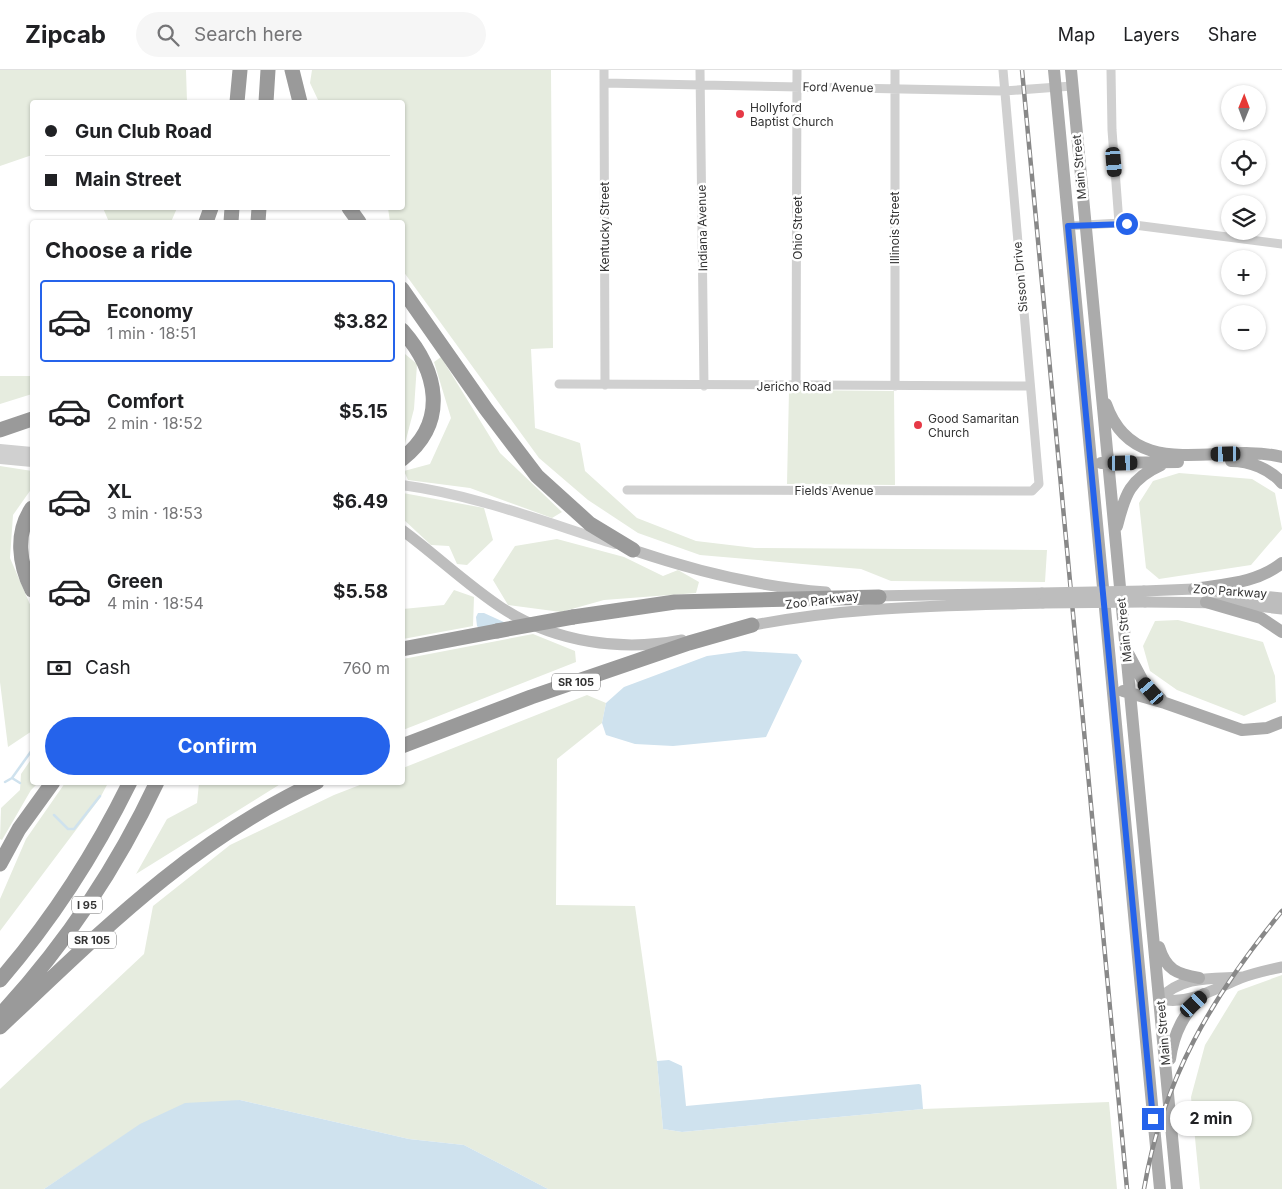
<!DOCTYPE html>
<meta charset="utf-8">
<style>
body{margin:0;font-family:Inter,sans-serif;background:#f6f6f6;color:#202124;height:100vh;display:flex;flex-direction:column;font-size:19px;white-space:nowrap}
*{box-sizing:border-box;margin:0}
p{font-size:16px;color:#757577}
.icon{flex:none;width:28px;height:28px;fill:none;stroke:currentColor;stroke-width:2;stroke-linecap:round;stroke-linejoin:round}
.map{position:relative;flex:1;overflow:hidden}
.sheet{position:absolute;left:30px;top:150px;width:375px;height:565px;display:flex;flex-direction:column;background:#fff;border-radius:5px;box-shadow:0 1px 4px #0004}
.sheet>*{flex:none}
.guide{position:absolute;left:30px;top:30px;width:375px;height:110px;border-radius:5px;box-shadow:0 1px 4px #0004;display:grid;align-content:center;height:110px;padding:0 15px;background:#fff}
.needle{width:32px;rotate:1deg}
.tools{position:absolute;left:1221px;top:15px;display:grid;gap:10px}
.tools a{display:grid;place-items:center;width:45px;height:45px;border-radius:50%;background:#fff;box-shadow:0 1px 4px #0004;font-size:25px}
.end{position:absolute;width:22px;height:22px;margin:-11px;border:6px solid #2563eb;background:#fff;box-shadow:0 0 0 2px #fff}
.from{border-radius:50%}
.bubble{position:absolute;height:35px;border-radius:18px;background:#fff;box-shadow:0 1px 4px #0004;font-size:16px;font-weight:700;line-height:35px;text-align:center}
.car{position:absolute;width:15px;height:30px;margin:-15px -8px;border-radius:6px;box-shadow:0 0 4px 1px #0007;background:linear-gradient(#222 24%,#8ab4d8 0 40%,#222 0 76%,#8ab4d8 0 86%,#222 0)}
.guide b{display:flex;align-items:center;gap:18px;height:48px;font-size:19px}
.guide b+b{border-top:1px solid #e0e0e0}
.guide i{width:12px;height:12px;background:#202124}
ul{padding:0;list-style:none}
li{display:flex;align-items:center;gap:15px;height:82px;margin:0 10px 8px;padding:0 5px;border:2px solid transparent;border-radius:5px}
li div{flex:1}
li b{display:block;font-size:19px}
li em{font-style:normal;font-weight:700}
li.on{border-color:#2563eb}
li>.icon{width:45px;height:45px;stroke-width:1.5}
h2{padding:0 15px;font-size:22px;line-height:60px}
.pay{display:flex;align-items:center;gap:12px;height:55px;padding:0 15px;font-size:19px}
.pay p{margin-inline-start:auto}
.primary-button{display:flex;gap:10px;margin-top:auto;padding:10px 15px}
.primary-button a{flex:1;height:58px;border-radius:30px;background:#2563eb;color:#fff;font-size:20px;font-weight:700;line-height:58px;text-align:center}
header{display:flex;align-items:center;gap:30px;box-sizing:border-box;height:70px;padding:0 25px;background:#fff;border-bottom:1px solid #e0e0e0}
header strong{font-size:24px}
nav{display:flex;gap:28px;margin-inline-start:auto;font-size:18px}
.search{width:350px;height:45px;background:#f6f6f6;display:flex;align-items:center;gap:12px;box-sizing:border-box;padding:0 18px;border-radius:28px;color:#757577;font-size:19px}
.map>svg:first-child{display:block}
.green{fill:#e6ecdf}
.water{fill:#cfe2ee}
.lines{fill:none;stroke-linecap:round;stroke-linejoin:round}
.stream{stroke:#cfe2ee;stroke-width:2.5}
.minor{stroke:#d0d0d0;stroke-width:9}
.tertiary{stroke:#d0d0d0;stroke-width:10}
.secondary{stroke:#bdbdbd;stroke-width:11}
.primary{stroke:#ababab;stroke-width:12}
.motorway{stroke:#9a9a9a;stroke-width:15}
.rail-casing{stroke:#888;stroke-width:4.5}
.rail{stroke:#fff;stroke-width:2.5;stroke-dasharray:8;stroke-linecap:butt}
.secondary-bridge{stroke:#bdbdbd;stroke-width:11}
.motorway-bridge{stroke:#9a9a9a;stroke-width:15}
.route{stroke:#2563eb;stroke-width:6}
.poi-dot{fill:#e63946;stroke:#fff;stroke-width:2}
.labels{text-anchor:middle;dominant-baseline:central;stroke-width:5;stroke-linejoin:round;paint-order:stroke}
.shield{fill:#fff;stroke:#707070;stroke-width:1}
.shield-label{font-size:11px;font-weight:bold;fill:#333}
.street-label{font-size:12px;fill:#333;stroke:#fff}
.poi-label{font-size:12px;fill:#333;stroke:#fff;text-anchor:start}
</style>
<header>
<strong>Zipcab</strong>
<div class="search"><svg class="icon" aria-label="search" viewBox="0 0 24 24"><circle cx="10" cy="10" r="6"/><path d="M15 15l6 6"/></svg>Search here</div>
<nav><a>Map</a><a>Layers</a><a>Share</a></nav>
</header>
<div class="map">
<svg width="1282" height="1119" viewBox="0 0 1282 1119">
<rect width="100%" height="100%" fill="#fff"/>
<path class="green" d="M 0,0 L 186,0 L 187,32 L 32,32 L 32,85 L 0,96 Z
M 312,0 L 551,0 L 553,278 L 531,279 L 535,358 L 580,373 L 585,401 L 637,448 L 696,471 L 755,478 L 1047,480 L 1045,512 L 891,511 L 861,499 L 700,485 L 638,463 L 588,430 L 539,388 L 403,201 L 402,152 L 390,152 L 388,138 L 402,138 L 402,32 L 319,32 L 310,13 Z
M 103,138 L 177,138 L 171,152 L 109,152 Z
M 405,284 L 417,294 L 414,339 L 403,381 L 402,285 Z
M 441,287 L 500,383 L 562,442 L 552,448 L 470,418 L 408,410 L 404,401 L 430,394 L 451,348 L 434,292 Z
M 0,306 L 32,306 L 32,324 L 0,334 Z
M 789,320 L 894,321 L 895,415 L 787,414 Z
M 0,396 L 32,401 L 32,418 L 13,445 L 10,488 L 32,539 L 32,661 L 8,677 L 0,612 Z
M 1179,403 L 1252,409 L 1275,423 L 1282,459 L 1251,495 L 1159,509 L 1146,498 L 1139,433 L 1153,411 Z
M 403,423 L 484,438 L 493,470 L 467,495 L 457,494 L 449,476 L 431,475 L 403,449 Z
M 557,469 L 624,487 L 663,506 L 678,500 L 699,512 L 696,523 L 604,530 L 561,542 L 508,535 L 493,510 L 515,476 Z
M 454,520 L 474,527 L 473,556 L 403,569 L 403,539 L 444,535 Z
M 1178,550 L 1263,572 L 1275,606 L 1276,632 L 1244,646 L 1177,620 L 1150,601 L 1143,576 L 1155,551 Z
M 533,564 L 575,581 L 576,592 L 403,660 L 403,589 Z
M 587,625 L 606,633 L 602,653 L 557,689 L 556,835 L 635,836 L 657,991 L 663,1059 L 682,1062 L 923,1039 L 1109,1032 L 1117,1119 L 548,1119 L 464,1075 L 409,1069 L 240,1030 L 140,1055 L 44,1119 L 0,1119 L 0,1019 L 144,884 L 153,836 L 230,775 L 334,725 L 365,713 L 402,712 L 403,698 Z
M 32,688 L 32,712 L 38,713 L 31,720 L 2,770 L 0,769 L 1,738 L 20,720 L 21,704 Z
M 65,713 L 108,713 L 100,728 L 0,861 L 0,829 L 26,769 Z
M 199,713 L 282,713 L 136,804 L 167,749 L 197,733 Z
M 1282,905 L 1282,1119 L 1200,1119 L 1191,1027 L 1205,975 L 1238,921 Z"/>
<path class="water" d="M 478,543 L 484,543 L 506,553 L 479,558 L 477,556 L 476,547 Z
M 744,581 L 797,584 L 802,591 L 766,667 L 673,676 L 635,674 L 606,665 L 602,653 L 606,633 L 624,617 L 707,586 Z
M 669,990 L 682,996 L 686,1036 L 919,1014 L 921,1015 L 923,1039 L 682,1062 L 663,1059 L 657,991 Z
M 240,1030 L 409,1069 L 464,1075 L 548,1119 L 44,1119 L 140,1054 L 185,1033 Z"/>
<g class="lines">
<path class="stream" d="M 12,708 L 20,713
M 5,712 L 12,708 L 32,680
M 54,745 L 68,759 L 74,759 L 100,726"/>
<path class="minor" d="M 604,0 L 605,315
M 700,0 L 704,316
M 1111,0 L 1112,60 L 1119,153
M 604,13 L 1004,21 L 1072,16
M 1068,156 L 1119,153 L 1282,174
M 559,314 L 1029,316
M 796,316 L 797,0
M 895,316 L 895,0
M 627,420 L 1032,421 L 1039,414 L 1003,0"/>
<path class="tertiary" d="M 0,379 L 32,382
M 0,389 L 32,392
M 402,415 C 475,425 545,452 615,474"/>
<path class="secondary" d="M 402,460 C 436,485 467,515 502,538 C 554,572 621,582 682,570
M 633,480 C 695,501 760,517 826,522
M 1144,521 L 1194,519 L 1282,528
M 871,526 L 1042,523
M 1145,532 L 1231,533 L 1282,539
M 744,557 C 846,536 940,536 1043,533
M 1243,907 C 1213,909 1182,905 1160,929 C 1188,936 1216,918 1241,908 C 1254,903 1268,900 1282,897"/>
<path class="primary" d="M 1054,0 L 1160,1119
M 1071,0 L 1177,1119
M 1106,334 C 1134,415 1220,371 1282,387
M 1231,391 C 1250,391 1270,399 1282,413
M 1101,393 L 1178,392
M 1117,456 C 1125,424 1130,409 1161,395
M 1194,519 C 1225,514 1257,513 1282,493
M 1206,532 L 1261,548 L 1282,562
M 1129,585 L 1144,613 L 1161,629
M 1123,621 L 1165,633 L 1242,660 L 1267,658 L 1282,652
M 1159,877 C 1166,900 1177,904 1199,908
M 1170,989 C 1174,962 1184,943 1204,924"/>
<path class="motorway" d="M 292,0 L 300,32
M 237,32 L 240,0
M 266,32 L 268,0
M 349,138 L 359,152
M 206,152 L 211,138
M 231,152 L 232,138
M 258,152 L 259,138
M 402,219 L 486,339 L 537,406 L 590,454 L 633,480
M 402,260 C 438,301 449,352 402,389
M 0,360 L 32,349
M 32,438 C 15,463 19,494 32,520
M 573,547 L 675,532 L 879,527
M 402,579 L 497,561
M 402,676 L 531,627 L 689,573 L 752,555
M 0,794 L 19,759 L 53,712
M 0,910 C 52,850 95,783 130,712
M 1,944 C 64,876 117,797 157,712
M 0,957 C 101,862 189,772 317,712"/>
<g class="rail-casing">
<path id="rail" d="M 1022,0 L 1127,1119
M 1144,1119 C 1163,1008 1212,927 1282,841"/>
</g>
<use href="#rail" class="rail"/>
<path class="secondary-bridge" d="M 1042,523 L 1144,521
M 1043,533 L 1145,532"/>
<path class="motorway-bridge" d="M 497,561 L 573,547"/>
</g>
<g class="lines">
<path class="route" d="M 1127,154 L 1068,156 L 1153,1049"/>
</g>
<g class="poi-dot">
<circle cx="740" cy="44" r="5"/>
<circle cx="918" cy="355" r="5"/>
</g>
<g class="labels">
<g class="shield">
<rect x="552" y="603.5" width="48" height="17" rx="4"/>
<rect x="72" y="826.5" width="30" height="17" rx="4"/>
<rect x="68" y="861.5" width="48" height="17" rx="4"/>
</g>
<g class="shield-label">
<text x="576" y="612">SR 105</text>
<text x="87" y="835">I 95</text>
<text x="92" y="870">SR 105</text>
</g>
<g class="street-label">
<text transform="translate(838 17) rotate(1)">Ford Avenue</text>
<text transform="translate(1079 97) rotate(-95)">Main Street</text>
<text transform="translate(604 157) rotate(-90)">Kentucky Street</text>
<text transform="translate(702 158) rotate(-91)">Indiana Avenue</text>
<text transform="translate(797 158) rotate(-90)">Ohio Street</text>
<text transform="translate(894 158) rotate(-90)">Illinois Street</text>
<text transform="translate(1020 207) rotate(-95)">Sisson Drive</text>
<text x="794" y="316">Jericho Road</text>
<text x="834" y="420">Fields Avenue</text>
<text transform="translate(1230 521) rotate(4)">Zoo Parkway</text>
<text transform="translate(822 530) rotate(-7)">Zoo Parkway</text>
<text transform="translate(1124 560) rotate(-96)">Main Street</text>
<text transform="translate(1163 963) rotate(-95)">Main Street</text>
</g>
<g class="poi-label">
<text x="750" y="37">Hollyford<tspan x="750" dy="14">Baptist Church</tspan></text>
<text x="928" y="348">Good Samaritan<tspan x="928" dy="14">Church</tspan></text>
</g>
</g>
</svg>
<div class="tools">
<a><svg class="needle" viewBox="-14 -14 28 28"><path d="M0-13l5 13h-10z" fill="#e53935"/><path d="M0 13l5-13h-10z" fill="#757577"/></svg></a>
<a><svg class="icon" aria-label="locate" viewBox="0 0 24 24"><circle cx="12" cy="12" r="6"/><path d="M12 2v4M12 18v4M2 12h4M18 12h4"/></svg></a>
<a><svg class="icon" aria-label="layers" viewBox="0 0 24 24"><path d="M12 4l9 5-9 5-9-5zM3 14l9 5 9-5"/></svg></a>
<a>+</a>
<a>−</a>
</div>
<i class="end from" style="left:1127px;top:154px"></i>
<i class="end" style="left:1153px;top:1049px"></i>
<div class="bubble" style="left:1170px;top:1031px;width:82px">2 min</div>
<i class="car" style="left:1114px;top:92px;rotate:175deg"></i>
<i class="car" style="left:1226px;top:384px;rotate:269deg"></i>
<i class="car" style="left:1123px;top:393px;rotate:89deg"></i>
<i class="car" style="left:1151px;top:621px;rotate:319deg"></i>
<i class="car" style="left:1194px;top:934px;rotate:47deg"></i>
<div class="guide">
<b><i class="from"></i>Gun Club Road</b>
<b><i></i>Main Street</b>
</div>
<section class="sheet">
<h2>Choose a ride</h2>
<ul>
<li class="on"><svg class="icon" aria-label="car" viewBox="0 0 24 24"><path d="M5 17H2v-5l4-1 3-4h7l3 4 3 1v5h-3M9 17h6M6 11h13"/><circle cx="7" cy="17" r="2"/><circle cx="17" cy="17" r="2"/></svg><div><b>Economy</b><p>1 min · 18:51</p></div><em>$3.82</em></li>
<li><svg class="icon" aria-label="car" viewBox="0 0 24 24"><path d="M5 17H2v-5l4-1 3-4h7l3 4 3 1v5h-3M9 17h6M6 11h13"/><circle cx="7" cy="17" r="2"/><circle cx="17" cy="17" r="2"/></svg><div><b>Comfort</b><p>2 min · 18:52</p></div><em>$5.15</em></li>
<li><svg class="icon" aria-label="car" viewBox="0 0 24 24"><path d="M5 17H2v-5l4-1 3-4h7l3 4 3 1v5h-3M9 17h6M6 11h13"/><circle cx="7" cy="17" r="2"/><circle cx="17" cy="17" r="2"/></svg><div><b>XL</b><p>3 min · 18:53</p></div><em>$6.49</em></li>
<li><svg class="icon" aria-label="car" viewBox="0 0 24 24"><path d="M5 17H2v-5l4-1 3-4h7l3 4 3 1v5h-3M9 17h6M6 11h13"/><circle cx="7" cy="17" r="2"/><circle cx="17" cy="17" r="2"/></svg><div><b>Green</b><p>4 min · 18:54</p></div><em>$5.58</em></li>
</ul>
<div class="pay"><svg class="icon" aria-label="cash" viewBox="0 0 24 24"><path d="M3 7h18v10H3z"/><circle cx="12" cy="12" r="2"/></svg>Cash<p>760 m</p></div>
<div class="primary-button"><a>Confirm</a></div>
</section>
</div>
